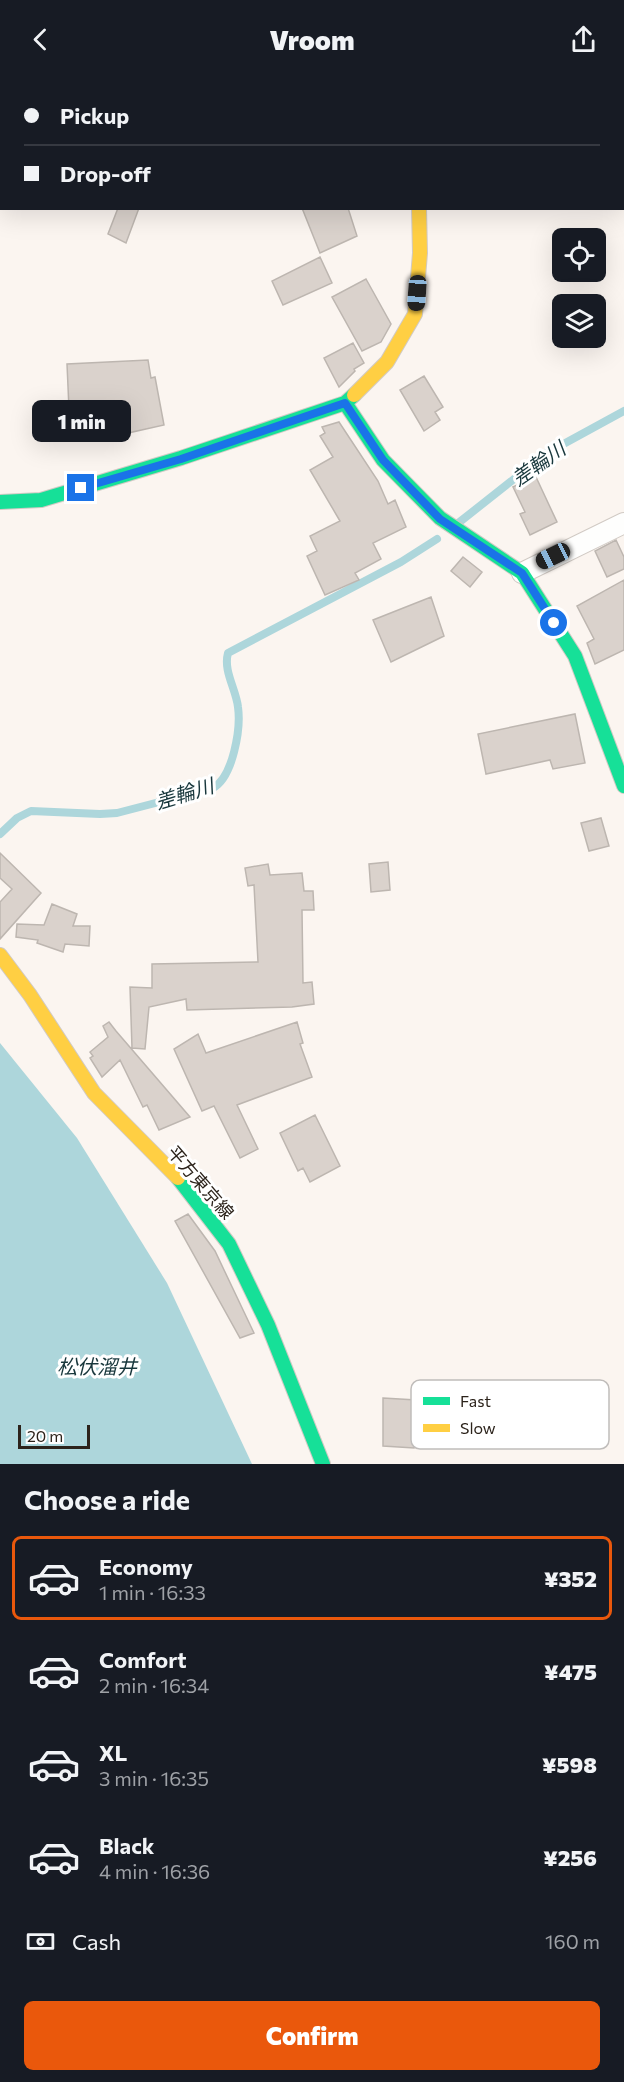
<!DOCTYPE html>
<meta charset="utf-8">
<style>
body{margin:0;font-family:Commissioner,"Noto Sans JP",sans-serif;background:#20242c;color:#f1f3f6;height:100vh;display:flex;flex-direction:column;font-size:22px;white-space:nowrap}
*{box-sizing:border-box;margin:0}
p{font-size:20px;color:#9ea1a6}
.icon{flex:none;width:33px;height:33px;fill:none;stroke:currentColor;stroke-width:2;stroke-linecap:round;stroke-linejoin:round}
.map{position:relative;height:1386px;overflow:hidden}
.drawer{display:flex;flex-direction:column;background:#171b24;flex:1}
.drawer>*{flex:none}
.top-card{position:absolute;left:0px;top:0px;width:624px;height:132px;box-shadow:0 6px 24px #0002;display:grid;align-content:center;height:132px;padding:0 24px;background:#171b24}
.tools{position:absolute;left:552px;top:150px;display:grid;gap:12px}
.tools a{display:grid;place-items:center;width:54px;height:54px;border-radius:9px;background:#171b24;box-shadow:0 6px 24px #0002;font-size:30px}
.scale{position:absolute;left:18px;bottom:15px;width:72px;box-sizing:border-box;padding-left:6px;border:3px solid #2c231b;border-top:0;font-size:16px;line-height:21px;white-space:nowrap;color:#2c231b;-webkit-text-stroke:4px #fff;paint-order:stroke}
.end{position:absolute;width:27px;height:27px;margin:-14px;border:8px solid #1a73e8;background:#fff;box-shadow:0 0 0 3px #fff}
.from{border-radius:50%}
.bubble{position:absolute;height:42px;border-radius:9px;background:#171b24;box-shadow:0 6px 24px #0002;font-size:20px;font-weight:800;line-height:42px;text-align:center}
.car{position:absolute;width:18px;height:36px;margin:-18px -9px;border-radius:8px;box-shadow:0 0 4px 2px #0007;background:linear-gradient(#222 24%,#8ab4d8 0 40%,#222 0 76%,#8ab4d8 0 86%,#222 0)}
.top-card b{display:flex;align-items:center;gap:21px;height:57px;font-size:22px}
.top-card b+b{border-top:2px solid #363941}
.top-card i{width:15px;height:15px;background:#f1f3f6}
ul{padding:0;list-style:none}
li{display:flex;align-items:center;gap:18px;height:84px;margin:0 12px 9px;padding:0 12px;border:3px solid transparent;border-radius:9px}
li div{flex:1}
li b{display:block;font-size:22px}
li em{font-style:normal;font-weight:800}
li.selected{border-color:#ea580c}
li>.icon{width:54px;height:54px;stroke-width:1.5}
h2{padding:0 24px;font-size:27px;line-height:72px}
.pay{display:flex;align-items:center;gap:15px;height:66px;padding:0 24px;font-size:22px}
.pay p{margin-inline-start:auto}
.action{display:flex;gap:12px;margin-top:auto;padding:12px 24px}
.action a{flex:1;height:69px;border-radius:9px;background:#ea580c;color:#fff;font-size:24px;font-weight:800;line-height:69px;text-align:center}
header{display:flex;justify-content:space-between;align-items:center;height:78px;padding:0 24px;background:#171b24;font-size:27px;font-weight:800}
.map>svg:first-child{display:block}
.water{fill:#add6db}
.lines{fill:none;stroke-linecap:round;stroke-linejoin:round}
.stream{stroke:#add6db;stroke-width:8}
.building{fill:#dad2cc;stroke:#bdb6b0;stroke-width:1.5}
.street-casing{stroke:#d1cac4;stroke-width:22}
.fast-casing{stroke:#d1cac4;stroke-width:16}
.slow-casing{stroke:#d1cac4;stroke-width:16}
.street{stroke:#fefefd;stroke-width:20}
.fast{stroke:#16e098;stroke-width:14}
.slow{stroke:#ffcf43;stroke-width:14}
.route{stroke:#1a73e8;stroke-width:8}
.labels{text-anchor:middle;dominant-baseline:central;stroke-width:6;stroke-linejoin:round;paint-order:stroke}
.street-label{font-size:18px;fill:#2c231b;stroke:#fff}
.water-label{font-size:20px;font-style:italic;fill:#18373c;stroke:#fff}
.key{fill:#fff;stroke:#c0bdbb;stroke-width:1.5}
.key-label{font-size:16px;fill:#2c231b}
</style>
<header><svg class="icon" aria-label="back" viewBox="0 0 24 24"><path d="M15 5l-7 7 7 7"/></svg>Vroom<svg class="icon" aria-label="share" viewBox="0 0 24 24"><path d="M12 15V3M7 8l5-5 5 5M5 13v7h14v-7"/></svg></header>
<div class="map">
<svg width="624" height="1386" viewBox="0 0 624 1386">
<rect width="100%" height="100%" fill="#fbf5f0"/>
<path class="water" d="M 0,965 L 77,1060 L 167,1205 L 252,1386 L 0,1386 Z"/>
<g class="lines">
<path class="stream" d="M 457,446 L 547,375 L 624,333
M 0,756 L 17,740 L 31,733 L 100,736 L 117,735 L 213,710 C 233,699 241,651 238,629 C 236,611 223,593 228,575 L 401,484 L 437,461"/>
</g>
<path class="building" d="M 118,130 L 139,130 L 126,165 L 108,156 Z
M 302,130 L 348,130 L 357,158 L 320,175 Z
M 320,179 L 332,205 L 283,227 L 272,203 Z
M 366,201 L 391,246 L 381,264 L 362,273 L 332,219 Z
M 353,265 L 364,285 L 354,291 L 355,293 L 339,309 L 324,280 Z
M 148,282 L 151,300 L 155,299 L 164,347 L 128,355 L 124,334 L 83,336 L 83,331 L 69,331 L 67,286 Z
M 424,298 L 443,329 L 435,334 L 440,342 L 424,353 L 400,312 Z
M 339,344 L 378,403 L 388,426 L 395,422 L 406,449 L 373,465 L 381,481 L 355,495 L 359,502 L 325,517 L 307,478 L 317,473 L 310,458 L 340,443 L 310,392 L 333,379 L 320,358 L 325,355 L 322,349 Z
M 536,399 L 557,444 L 530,457 L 520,436 L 525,434 L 513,409 Z
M 616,462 L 624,479 L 624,491 L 607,499 L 595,473 Z
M 463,479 L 482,494 L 470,509 L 451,493 Z
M 624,502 L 624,572 L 595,586 L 587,565 L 594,561 L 577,528 Z
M 431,519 L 444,558 L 391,584 L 373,542 Z
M 575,636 L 585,685 L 553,691 L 550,682 L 486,696 L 478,656 Z
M 601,740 L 609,768 L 589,773 L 581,745 Z
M 0,775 L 41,815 L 0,861 L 0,824 L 12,811 L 0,800 Z
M 388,784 L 390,812 L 371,814 L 369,786 Z
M 268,786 L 270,797 L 302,795 L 304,813 L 313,813 L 314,832 L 302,832 L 303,905 L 312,904 L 314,926 L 292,929 L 187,932 L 186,921 L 149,929 L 145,971 L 132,970 L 130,909 L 152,910 L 152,886 L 258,884 L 254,807 L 248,808 L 245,790 Z
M 52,826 L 77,836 L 73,848 L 90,848 L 89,868 L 65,866 L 63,874 L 37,865 L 38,862 L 16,859 L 17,846 L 44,847 Z
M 109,944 L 116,953 L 190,1039 L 159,1052 L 147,1027 L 143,1029 L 120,982 L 102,999 L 90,980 L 93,978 L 90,974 L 108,959 L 103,948 Z
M 297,944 L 303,965 L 300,966 L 312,999 L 237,1027 L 258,1071 L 240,1080 L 214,1028 L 202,1033 L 174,971 L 198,956 L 206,975 Z
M 315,1037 L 340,1088 L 310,1104 L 303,1090 L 298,1093 L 280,1055 Z
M 188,1136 L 215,1173 L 254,1255 L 240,1260 L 175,1143 Z
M 383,1320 L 416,1322 L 414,1370 L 383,1368 Z"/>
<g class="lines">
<g class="street-casing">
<path id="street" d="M 244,0 L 246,2
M 403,0 L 404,2
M 522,495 L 624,445"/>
</g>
<g class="fast-casing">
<path id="fast" d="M 345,325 L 383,382 L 440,440 L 522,495 L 575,578 L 624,708
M 0,424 L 41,422 L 181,380 L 345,325 L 354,317
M 178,1100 L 229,1166 L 268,1247 L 323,1386"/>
</g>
<g class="slow-casing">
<path id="slow" d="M 354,317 L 387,284 L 415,236 L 420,175 L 419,130
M 0,877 L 30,917 L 94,1015 L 178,1100"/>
</g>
<use href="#street" class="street"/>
<use href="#fast" class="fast"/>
<use href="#slow" class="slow"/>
</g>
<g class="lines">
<path class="route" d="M 81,410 L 181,381 L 345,325 L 383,382 L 440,441 L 522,495 L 554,545"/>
</g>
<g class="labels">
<g class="street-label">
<text transform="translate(201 1104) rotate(49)">平方東京線</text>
</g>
<g class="water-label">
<text transform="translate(538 385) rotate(-35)">差輪川</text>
<text transform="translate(184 715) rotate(-17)">差輪川</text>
<text x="97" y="1288">松伏溜井</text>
</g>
</g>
<rect x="411" y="1302" width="198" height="69" rx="9" class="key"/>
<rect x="423" y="1319" width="27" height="8" fill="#16e098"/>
<rect x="423" y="1346" width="27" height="8" fill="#ffcf43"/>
<g class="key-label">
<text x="460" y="1329">Fast</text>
<text x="460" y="1356">Slow</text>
</g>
</svg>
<div class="tools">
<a><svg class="icon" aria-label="locate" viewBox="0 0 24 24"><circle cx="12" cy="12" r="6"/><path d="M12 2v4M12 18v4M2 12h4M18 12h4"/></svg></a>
<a><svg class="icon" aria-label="layers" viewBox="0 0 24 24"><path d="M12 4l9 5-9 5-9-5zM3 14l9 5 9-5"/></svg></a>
</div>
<div class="scale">20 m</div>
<i class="end from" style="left:554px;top:545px"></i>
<i class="end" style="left:81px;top:410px"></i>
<div class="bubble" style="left:32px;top:322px;width:99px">1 min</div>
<i class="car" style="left:417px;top:215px;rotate:184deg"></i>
<i class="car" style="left:553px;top:478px;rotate:244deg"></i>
<div class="top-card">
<b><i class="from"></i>Pickup</b>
<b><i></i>Drop-off</b>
</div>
</div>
<section class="drawer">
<h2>Choose a ride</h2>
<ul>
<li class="selected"><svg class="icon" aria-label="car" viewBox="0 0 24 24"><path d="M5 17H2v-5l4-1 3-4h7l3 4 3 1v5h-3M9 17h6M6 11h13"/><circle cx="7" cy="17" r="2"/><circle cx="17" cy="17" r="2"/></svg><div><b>Economy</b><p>1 min · 16:33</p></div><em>¥352</em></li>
<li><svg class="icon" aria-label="car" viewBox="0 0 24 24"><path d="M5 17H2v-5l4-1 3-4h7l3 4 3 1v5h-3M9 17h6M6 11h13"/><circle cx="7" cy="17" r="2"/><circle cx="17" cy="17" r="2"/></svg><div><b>Comfort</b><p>2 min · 16:34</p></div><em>¥475</em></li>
<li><svg class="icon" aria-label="car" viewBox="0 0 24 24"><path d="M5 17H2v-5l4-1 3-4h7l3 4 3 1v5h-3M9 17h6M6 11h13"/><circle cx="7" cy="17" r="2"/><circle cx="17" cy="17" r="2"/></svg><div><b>XL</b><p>3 min · 16:35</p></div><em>¥598</em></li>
<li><svg class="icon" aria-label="car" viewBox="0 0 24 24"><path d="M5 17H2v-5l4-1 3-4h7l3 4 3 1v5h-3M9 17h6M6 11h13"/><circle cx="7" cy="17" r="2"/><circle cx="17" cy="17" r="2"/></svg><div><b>Black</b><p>4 min · 16:36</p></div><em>¥256</em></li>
</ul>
<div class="pay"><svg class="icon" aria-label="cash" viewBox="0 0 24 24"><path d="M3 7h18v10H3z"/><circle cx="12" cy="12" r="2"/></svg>Cash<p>160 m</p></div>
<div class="action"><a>Confirm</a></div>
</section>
